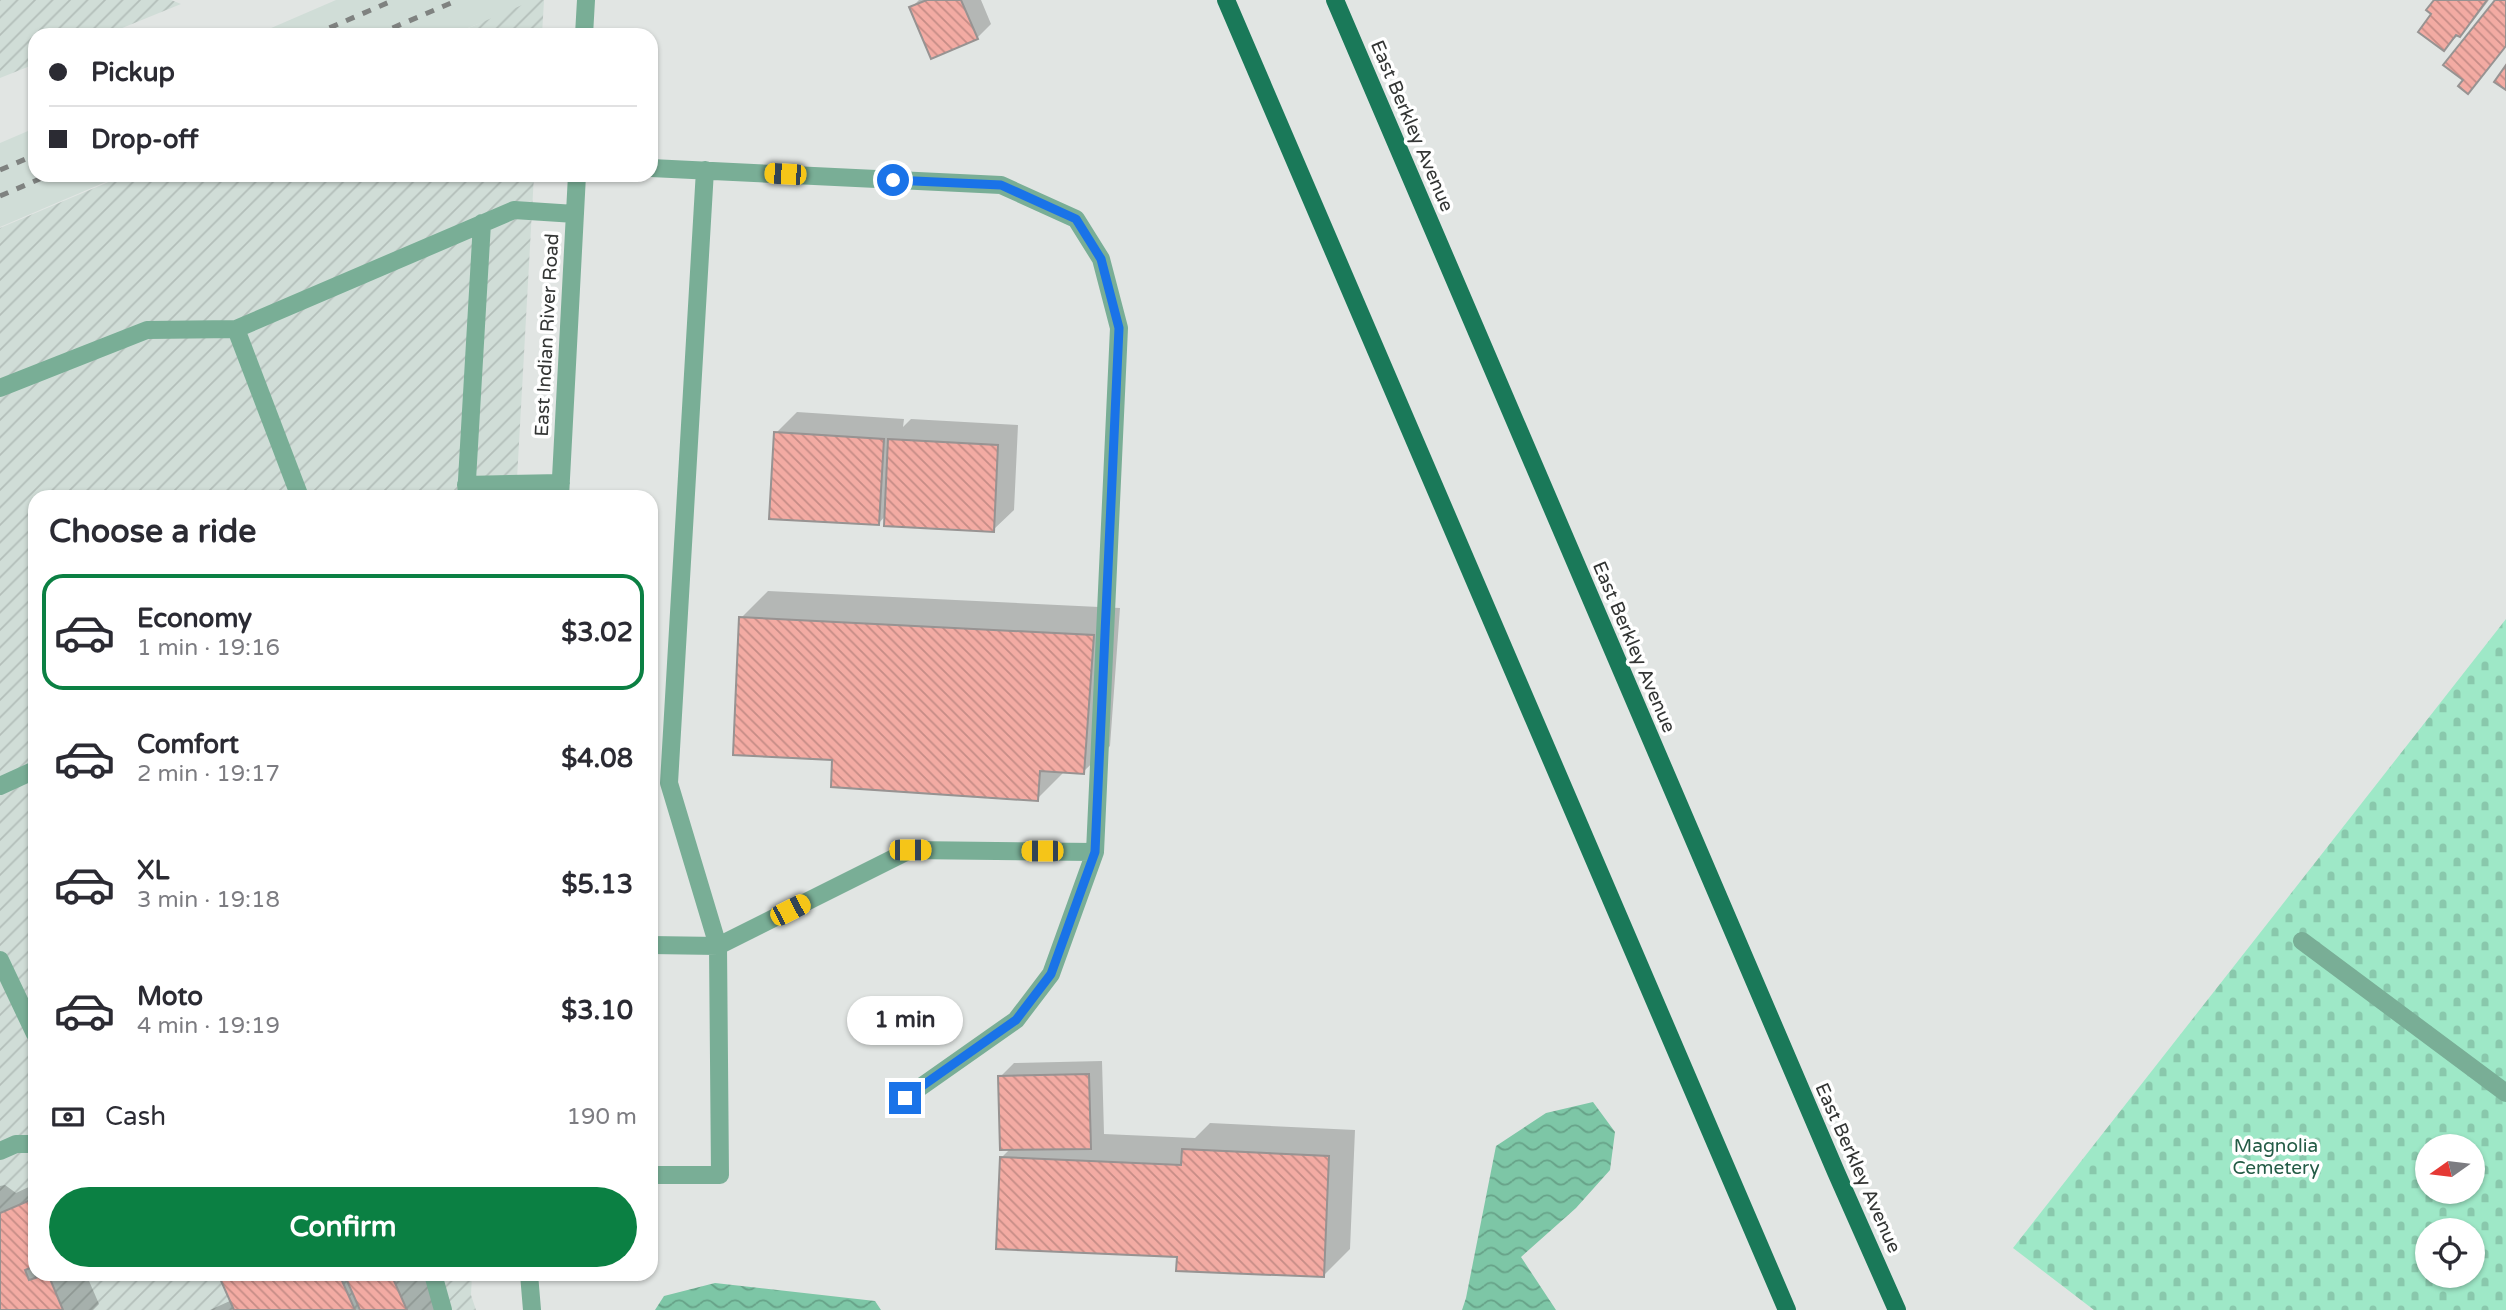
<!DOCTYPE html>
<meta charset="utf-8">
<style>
body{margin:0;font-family:"Varela Round",sans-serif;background:#f2f2f3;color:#2b2b33;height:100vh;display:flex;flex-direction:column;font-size:26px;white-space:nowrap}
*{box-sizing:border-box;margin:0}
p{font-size:23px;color:#7c7c81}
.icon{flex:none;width:38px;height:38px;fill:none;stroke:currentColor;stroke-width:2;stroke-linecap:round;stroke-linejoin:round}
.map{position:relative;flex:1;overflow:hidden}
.details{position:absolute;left:28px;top:490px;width:630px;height:791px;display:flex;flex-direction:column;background:#fff;border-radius:21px;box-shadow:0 2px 5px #0004}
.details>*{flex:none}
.top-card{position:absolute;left:28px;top:28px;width:630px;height:154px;border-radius:21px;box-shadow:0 2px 5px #0004;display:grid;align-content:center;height:154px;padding:0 21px;background:#fff}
.needle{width:46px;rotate:256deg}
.fabs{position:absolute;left:2415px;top:1134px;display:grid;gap:14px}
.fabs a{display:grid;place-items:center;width:70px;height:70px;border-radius:50%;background:#fff;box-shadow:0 2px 5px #0004;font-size:35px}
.end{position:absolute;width:32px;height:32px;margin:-16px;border:9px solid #1a73e8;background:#fff;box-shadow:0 0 0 4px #fff}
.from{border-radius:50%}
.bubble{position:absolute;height:49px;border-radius:24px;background:#fff;box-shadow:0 2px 5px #0004;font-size:23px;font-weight:700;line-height:49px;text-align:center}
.car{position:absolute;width:21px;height:42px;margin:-21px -10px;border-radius:9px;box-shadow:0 0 5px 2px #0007;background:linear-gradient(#f5c518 24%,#345 0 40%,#f5c518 0 76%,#345 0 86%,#f5c518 0)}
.top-card b{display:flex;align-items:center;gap:24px;height:66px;font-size:26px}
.top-card b+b{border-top:2px solid #e1e1e2}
.top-card i{width:18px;height:18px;background:#2b2b33}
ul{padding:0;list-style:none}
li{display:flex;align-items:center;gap:21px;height:116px;margin:0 14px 10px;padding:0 7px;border:4px solid transparent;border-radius:21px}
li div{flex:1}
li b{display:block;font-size:26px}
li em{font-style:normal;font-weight:700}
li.active{border-color:#0b8043}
li>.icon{width:63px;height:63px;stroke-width:1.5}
h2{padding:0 21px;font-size:32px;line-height:84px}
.pay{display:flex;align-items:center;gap:18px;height:77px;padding:0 21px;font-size:26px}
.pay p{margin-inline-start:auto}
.action{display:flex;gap:14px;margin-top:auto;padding:14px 21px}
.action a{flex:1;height:80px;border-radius:42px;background:#0b8043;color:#fff;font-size:28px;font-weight:700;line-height:80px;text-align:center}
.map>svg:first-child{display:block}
.built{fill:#d0ddd7}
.industrial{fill:url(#industrial-furrows)}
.cemetery{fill:url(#cemetery-stones);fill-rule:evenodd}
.water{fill:url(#water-waves)}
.shadow{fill:#0003}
.building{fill:url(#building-back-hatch);stroke:#979392;stroke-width:2}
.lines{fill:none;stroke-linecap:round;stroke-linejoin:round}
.minor{stroke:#79ae96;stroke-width:18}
.major{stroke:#1a7959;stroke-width:18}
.rail{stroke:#7f8280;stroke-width:5;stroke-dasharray:9 9;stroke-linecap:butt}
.route{stroke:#1a73e8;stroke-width:9}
.labels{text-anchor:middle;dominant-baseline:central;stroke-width:7;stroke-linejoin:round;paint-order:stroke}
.street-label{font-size:19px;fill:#333534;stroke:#fff}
.park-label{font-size:19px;fill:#245c46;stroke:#fff}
</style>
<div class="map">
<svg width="2506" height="1310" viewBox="0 0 2506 1310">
<defs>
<pattern id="industrial-furrows" width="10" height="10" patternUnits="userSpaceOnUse" patternTransform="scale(1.75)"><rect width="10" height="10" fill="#d0ddd7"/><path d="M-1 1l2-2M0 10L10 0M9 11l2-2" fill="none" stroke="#b3beb9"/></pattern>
<pattern id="cemetery-stones" width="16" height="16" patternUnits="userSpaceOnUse" patternTransform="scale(1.75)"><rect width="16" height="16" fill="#9ee8c7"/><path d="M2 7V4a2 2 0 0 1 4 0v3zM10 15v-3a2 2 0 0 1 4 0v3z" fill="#89c8ac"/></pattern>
<pattern id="water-waves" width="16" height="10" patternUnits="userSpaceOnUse" patternTransform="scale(1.75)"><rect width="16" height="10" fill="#7dc6a6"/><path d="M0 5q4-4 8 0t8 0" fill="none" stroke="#67a288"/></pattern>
<pattern id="building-back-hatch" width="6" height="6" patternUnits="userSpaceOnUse" patternTransform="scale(1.75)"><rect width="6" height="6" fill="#f3aba3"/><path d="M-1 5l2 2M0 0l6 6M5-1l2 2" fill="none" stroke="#c58c86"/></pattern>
</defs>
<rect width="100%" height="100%" fill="#e1e5e3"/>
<path class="built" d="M 336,0 L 539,0 L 450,35 L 255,35 Z
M 35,128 L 35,175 L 122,175 L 0,227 L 0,143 Z"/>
<path class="industrial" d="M 0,0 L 171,0 L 181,4 L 105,35 L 35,35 L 35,64 L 0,78 Z
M 534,0 L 544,0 L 542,35 L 452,35 Z
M 125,175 L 534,175 L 516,497 L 35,497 L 35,1274 L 472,1274 L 471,1295 L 476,1310 L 0,1310 L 0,228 Z"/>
<path class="cemetery" d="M 2506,619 L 2506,1310 L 2094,1310 L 2013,1248 ZM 2427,1146 L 2473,1146 L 2473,1192 L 2427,1192 ZM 2427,1230 L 2473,1230 L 2473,1276 L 2427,1276 Z"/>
<path class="water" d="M 1593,1102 L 1615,1132 L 1610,1170 L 1576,1208 L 1521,1257 L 1556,1310 L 1462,1310 L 1466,1298 L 1496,1146 L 1546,1113 Z
M 715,1283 L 875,1301 L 881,1310 L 655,1310 L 664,1296 Z"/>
<path class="shadow" d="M 919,0 L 981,0 L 991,24 L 977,38 L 911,8 Z
M 2436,0 L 2489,0 L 2473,21 L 2444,49 Z
M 797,412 L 904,419 L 903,427 L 911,419 L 1018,425 L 1014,510 L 993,530 L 886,515 L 879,523 L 776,433 Z
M 768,591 L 1120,608 L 1110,746 L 1083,772 L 1065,771 L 1037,799 L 834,758 L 741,618 Z
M 1102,1061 L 1104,1134 L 1195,1138 L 1210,1123 L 1355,1130 L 1350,1249 L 1323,1276 L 1179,1255 L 1001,1158 L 1011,1148 L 1000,1077 L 1014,1063 Z
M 35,1184 L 35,1274 L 86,1274 L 99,1304 L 93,1310 L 0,1310 L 0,1186 L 5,1185 L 16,1193 Z
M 220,1274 L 430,1274 L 445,1310 L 210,1310 L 232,1300 Z"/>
<path class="building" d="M 927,0 L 961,0 L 978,39 L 931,59 L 909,7 Z
M 2434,0 L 2487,0 L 2460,37 L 2456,35 L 2444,51 L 2418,32 L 2431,14 L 2426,10 Z
M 2495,0 L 2506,0 L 2506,46 L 2468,94 L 2458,86 L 2463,80 L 2443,65 Z
M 2506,65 L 2506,90 L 2494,82 Z
M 774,432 L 884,439 L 879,525 L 769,519 Z
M 888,439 L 998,445 L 994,532 L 884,526 Z
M 739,617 L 1094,635 L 1084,774 L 1040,771 L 1038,801 L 831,787 L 832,760 L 733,755 Z
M 1089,1074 L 1091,1149 L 1000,1150 L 998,1076 Z
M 1182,1149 L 1329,1156 L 1324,1277 L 1176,1271 L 1177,1257 L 996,1249 L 1000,1157 L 1181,1165 Z
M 35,1198 L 35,1266 L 25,1270 L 29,1280 L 48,1274 L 63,1310 L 0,1310 L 0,1213 Z
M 218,1274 L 339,1274 L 355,1310 L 234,1310 Z
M 344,1274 L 391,1274 L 407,1310 L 360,1310 Z"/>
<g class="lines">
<path class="minor" d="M 584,35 L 586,0
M 651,168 L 1001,185 L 1076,219 L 1101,259 L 1119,328 L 1095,852 L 1051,974 L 1016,1020 L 905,1098
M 236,329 L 300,497
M 0,388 L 147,330 L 236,329 L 514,210 L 575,214
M 466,485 L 561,483
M 466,497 L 482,223
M 560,497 L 577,175
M 0,786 L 35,770
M 2302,941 L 2506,1093
M 651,945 L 718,946 L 910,850 L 1095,852
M 0,960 L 35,1034
M 0,1151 L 16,1144 L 35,1144
M 651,1175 L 720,1175 L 718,946 L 669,783 L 705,170
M 433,1274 L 443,1310
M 529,1274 L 532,1310"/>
<path class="major" d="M 1226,0 L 1787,1310
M 1335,0 L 1836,1172 L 1897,1310"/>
<path class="rail" d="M 313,35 L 394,0
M 376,35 L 458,0
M 0,170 L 35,155
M 0,196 L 49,175"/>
</g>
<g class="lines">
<path class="route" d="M 893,180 L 1001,185 L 1076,219 L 1101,259 L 1119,328 L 1095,852 L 1051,974 L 1016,1020 L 905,1098"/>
</g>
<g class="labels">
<g class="street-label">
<text transform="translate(1412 126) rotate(67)">East Berkley Avenue</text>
<text transform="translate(547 335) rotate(-87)">East Indian River Road</text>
<text transform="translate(1634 647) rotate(67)">East Berkley Avenue</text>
<text transform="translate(1858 1168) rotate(66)">East Berkley Avenue</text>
</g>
<g class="park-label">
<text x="2276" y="1146">Magnolia<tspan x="2276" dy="22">Cemetery</tspan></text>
</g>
</g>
</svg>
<div class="fabs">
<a><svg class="needle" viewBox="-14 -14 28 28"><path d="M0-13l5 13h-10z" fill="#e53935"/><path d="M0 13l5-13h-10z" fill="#7c7c81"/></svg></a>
<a><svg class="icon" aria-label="locate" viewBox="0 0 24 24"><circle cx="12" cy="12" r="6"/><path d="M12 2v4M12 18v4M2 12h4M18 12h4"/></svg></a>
</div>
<i class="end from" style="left:893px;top:180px"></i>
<i class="end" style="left:905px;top:1098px"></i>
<div class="bubble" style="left:847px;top:996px;width:116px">1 min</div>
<i class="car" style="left:785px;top:174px;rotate:273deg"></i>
<i class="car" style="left:910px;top:850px;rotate:90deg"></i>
<i class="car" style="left:1042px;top:851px;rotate:270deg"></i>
<i class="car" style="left:790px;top:910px;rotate:63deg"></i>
<div class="top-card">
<b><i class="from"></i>Pickup</b>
<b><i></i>Drop-off</b>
</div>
<section class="details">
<h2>Choose a ride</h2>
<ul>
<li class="active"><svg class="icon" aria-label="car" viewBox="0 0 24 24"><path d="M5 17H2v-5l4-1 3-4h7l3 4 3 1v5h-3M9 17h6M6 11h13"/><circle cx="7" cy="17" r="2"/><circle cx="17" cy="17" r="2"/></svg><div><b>Economy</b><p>1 min · 19:16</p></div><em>$3.02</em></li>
<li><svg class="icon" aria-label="car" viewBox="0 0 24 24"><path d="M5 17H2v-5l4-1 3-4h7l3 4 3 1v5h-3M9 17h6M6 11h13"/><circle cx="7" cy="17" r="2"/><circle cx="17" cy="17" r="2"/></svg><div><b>Comfort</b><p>2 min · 19:17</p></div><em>$4.08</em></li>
<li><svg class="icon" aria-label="car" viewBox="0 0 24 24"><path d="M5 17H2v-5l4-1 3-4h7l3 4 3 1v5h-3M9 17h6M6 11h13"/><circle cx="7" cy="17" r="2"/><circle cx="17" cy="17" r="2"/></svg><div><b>XL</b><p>3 min · 19:18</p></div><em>$5.13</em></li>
<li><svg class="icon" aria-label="car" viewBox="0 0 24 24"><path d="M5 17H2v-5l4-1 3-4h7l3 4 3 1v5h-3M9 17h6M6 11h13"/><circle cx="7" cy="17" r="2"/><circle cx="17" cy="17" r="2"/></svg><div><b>Moto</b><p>4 min · 19:19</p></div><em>$3.10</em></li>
</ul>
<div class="pay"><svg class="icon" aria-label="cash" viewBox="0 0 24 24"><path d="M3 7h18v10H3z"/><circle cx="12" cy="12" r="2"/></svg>Cash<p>190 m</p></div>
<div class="action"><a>Confirm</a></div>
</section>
</div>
